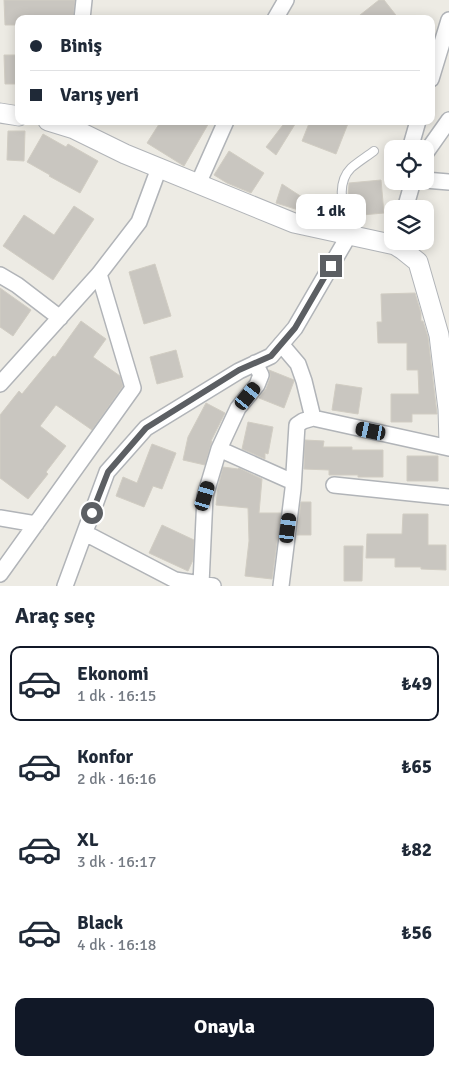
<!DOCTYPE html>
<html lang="tr">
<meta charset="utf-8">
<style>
body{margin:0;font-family:Signika,sans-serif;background:#f6f6f7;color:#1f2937;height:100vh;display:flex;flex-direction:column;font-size:19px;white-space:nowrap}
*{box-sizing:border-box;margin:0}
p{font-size:16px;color:#747a83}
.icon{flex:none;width:28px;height:28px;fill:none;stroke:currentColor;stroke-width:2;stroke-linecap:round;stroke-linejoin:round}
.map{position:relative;height:586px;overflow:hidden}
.sheet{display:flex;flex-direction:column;background:#fff;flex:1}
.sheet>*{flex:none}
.top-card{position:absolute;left:15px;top:15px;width:420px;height:110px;border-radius:10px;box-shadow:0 2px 12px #0003;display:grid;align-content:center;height:110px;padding:0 15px;background:#fff}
.buttons{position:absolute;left:384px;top:140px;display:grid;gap:10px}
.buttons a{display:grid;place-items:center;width:50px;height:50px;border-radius:10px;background:#fff;box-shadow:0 2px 12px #0003;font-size:25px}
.end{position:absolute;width:22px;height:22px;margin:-11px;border:6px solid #5c5f63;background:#fff;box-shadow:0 0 0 2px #fff}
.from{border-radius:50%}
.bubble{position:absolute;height:35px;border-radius:10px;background:#fff;box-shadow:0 2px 12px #0003;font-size:16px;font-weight:800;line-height:35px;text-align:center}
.car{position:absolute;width:15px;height:30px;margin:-15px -8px;border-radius:6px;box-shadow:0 0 4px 1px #0007;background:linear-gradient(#222 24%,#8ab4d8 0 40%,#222 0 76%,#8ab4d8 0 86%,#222 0)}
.top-card b{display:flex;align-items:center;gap:18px;height:48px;font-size:19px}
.top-card b+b{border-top:1px solid #e0e1e3}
.top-card i{width:12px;height:12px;background:#1f2937}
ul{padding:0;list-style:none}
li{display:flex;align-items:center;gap:15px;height:75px;margin:0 10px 8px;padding:0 5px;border:2px solid transparent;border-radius:10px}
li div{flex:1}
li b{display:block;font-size:19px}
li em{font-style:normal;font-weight:800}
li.active{border-color:#111827}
li>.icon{width:45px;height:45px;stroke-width:1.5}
h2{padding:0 15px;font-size:22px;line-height:60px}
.primary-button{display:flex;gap:10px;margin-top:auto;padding:10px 15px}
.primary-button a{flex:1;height:58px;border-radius:10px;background:#111827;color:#fff;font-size:20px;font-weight:800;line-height:58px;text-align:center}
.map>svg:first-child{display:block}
.building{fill:#c9c6c0;stroke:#d1cdc3}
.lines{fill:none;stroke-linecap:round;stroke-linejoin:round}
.service-casing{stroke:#b1b4b8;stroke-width:10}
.minor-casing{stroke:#b1b4b8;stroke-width:18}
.tertiary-casing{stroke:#b1b4b8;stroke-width:21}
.service{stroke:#fff;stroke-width:8}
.minor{stroke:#fff;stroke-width:15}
.tertiary{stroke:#fff;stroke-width:19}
.route{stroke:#5c5f63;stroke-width:6}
</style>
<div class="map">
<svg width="449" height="586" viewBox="0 0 449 586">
<rect width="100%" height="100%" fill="#edebe4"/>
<path class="building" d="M 4,0 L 75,0 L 73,19 L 19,19 L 19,25 L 5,25 Z
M 379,0 L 384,0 L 399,19 L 355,19 Z
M 4,55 L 19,55 L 19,84 L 5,84 Z
M 161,121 L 210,121 L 184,166 L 147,143 Z
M 286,121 L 297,121 L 276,155 L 266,147 Z
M 310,121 L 349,121 L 336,154 L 302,141 Z
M 8,131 L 25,131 L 24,161 L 7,160 Z
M 43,134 L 66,147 L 68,144 L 98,161 L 80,193 L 49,176 L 50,175 L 27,162 Z
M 229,151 L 264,173 L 251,193 L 227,183 L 214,175 Z
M 381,180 L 384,213 L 351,216 L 348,199 L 349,183 Z
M 282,184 L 308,201 L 305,212 L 276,203 Z
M 74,206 L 94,219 L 53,280 L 3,246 L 24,215 L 54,235 Z
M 155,264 L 171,316 L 144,324 L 129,272 Z
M 0,288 L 31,310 L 13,336 L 0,327 Z
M 415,293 L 421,313 L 421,321 L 423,321 L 428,337 L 437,414 L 412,414 L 412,422 L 391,422 L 391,394 L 419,394 L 418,370 L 407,370 L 407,343 L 378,343 L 377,322 L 382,322 L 381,294 Z
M 81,321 L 106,339 L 93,357 L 120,376 L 123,386 L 92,430 L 56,405 L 40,426 L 66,446 L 46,472 L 48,474 L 28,499 L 0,478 L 0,415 L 19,391 L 22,394 L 53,356 L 55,357 Z
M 176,350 L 183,377 L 157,384 L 150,357 Z
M 269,370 L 294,380 L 294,381 L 284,408 L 259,398 L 266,389 L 270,378 L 270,374 Z
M 336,384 L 362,388 L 358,414 L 332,410 Z
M 206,403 L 225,413 L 211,441 L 212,441 L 205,465 L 183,460 L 188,437 Z
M 248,422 L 273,427 L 268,454 L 265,453 L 265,459 L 242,449 Z
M 305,440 L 324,441 L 323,447 L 352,447 L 352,450 L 383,450 L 383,477 L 358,477 L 358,475 L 329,475 L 329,470 L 304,469 Z
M 152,444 L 176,453 L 162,489 L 153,486 L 144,507 L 116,496 L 123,477 L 137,483 Z
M 407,456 L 438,456 L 438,481 L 407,481 Z
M 223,467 L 238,469 L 239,468 L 262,479 L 259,513 L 281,513 L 272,579 L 245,576 L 249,541 L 248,508 L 216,505 L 218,487 Z
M 301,502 L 311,502 L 311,535 L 297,535 Z
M 403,514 L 428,514 L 428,545 L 446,545 L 446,570 L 421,569 L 421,567 L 395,567 L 395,558 L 366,558 L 367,534 L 402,534 Z
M 162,525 L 194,540 L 193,560 L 188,571 L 149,553 Z
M 344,546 L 363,546 L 362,581 L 344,581 Z"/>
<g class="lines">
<g class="service-casing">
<path id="service" d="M 348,233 C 345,212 334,185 351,168 C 358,162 366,157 374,151"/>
</g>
<g class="minor-casing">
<path id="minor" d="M 82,19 L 84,0
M 275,19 L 286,0
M 431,79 L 449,20
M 410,149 L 418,121
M 425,154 L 449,120
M 425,180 L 449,182
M 198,184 L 226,121
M 405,209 L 413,181
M 0,275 L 17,285 L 60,318
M 281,344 L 298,364 L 304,381 L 313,418 L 449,448
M 0,384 L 99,274 L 139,222 L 159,168
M 219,449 L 293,482
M 334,485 L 449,497
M 0,518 L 36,524
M 85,533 L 175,580 L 213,586
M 0,574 L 133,388 L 99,274
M 201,584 L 205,496 L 219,449 L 238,408 L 257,385 L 261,375 L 255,363
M 65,586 L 107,472 L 146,428 L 239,371 L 271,356 L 295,328 L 349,235
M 281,586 L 293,489 L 297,425 L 303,421 L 313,418"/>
</g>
<g class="tertiary-casing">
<path id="tertiary" d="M 0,113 L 19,116
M 48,121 L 74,129 L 125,154 L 294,223 L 395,245 L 403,250 L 418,262 L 439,335 L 448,409 L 449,443"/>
</g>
<use href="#service" class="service"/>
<use href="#minor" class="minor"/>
<use href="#tertiary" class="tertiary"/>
</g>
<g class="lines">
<path class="route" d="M 92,513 L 108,472 L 146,428 L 239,370 L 271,356 L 295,328 L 331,266"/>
</g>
</svg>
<div class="buttons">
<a><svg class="icon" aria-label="locate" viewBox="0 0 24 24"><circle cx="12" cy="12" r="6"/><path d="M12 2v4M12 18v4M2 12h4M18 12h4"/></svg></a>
<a><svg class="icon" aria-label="layers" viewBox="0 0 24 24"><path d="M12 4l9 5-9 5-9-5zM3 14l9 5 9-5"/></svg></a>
</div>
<i class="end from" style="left:92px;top:513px"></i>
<i class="end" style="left:331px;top:266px"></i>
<div class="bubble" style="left:296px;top:194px;width:70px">1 dk</div>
<i class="car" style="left:248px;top:396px;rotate:39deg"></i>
<i class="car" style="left:371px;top:431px;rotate:282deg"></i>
<i class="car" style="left:205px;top:496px;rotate:17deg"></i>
<i class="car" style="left:288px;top:528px;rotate:7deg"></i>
<div class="top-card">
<b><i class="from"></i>Biniş</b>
<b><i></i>Varış yeri</b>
</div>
</div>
<section class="sheet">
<h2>Araç seç</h2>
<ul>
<li class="active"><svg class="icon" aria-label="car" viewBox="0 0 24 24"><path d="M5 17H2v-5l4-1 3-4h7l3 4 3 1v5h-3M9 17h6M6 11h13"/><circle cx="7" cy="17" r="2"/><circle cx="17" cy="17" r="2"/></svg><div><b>Ekonomi</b><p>1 dk · 16:15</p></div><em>₺49</em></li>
<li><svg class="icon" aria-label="car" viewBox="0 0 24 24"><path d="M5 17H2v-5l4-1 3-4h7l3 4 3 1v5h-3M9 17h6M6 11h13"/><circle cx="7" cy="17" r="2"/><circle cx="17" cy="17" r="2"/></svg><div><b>Konfor</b><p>2 dk · 16:16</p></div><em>₺65</em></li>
<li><svg class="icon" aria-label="car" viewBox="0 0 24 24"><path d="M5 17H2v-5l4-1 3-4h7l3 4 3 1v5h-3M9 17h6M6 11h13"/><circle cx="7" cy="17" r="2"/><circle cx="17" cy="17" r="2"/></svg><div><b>XL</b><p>3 dk · 16:17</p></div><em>₺82</em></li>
<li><svg class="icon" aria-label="car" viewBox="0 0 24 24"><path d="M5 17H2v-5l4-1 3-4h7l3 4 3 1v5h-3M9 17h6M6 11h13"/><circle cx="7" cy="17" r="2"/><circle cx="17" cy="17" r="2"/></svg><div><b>Black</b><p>4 dk · 16:18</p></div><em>₺56</em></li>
</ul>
<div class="primary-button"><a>Onayla</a></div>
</section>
